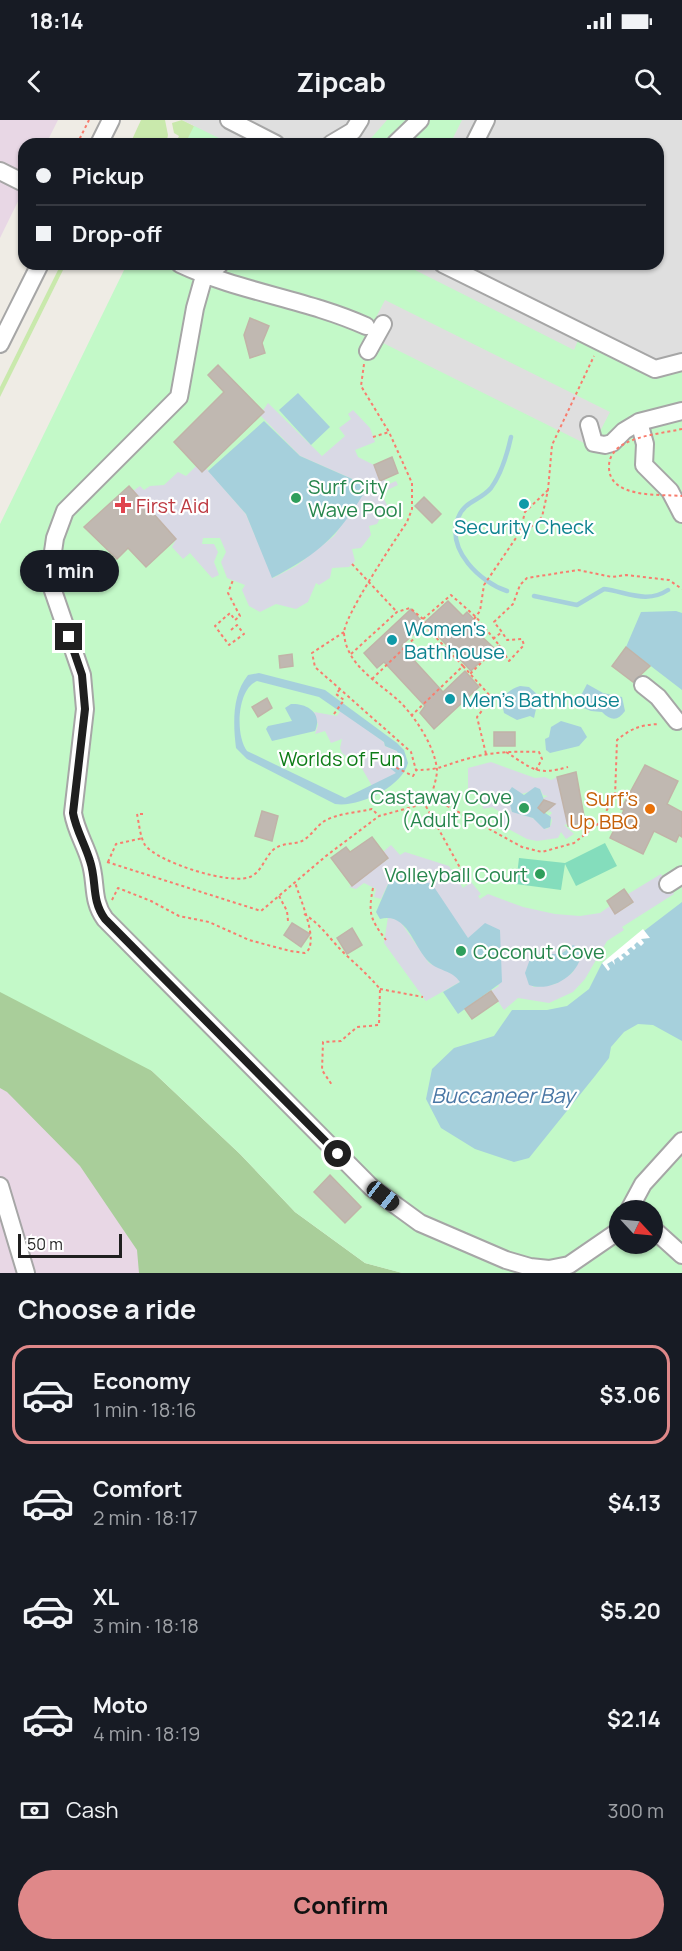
<!DOCTYPE html>
<meta charset="utf-8">
<style>
body{margin:0;font-family:Manrope,sans-serif;background:#242831;color:#f1f3f6;height:100vh;display:flex;flex-direction:column;font-size:22px;white-space:nowrap}
*{box-sizing:border-box;margin:0}
p{font-size:20px;color:#9ea1a6}
.icon{flex:none;width:33px;height:33px;fill:none;stroke:currentColor;stroke-width:2;stroke-linecap:round;stroke-linejoin:round}
.map{position:relative;height:1153px;overflow:hidden}
.details{display:flex;flex-direction:column;background:#171b24;flex:1}
.details>*{flex:none}
.top-card{position:absolute;left:18px;top:18px;width:646px;height:132px;border-radius:18px;box-shadow:0 2px 4px #0004;display:grid;align-content:center;height:132px;padding:0 18px;background:#171b24}
.needle{width:39px;rotate:116deg}
.controls{position:absolute;left:609px;top:1080px;display:grid;gap:12px}
.controls a{display:grid;place-items:center;width:54px;height:54px;border-radius:50%;background:#171b24;box-shadow:0 2px 4px #0004;font-size:30px}
.scale{position:absolute;left:18px;bottom:15px;width:104px;box-sizing:border-box;padding-left:6px;border:3px solid #1f1f1f;border-top:0;font-size:16px;line-height:21px;white-space:nowrap;color:#1f1f1f;-webkit-text-stroke:4px #fff;paint-order:stroke}
.end{position:absolute;width:27px;height:27px;margin:-14px;border:8px solid #1f1f1f;background:#fff;box-shadow:0 0 0 3px #fff}
.from{border-radius:50%}
.bubble{position:absolute;height:42px;border-radius:21px;background:#171b24;box-shadow:0 2px 4px #0004;font-size:20px;font-weight:700;line-height:42px;text-align:center}
.car{position:absolute;width:18px;height:36px;margin:-18px -9px;border-radius:8px;box-shadow:0 0 4px 2px #0007;background:linear-gradient(#222 24%,#8ab4d8 0 40%,#222 0 76%,#8ab4d8 0 86%,#222 0)}
.top-card b{display:flex;align-items:center;gap:21px;height:57px;font-size:22px}
.top-card b+b{border-top:2px solid #363941}
.top-card i{width:15px;height:15px;background:#f1f3f6}
ul{padding:0;list-style:none}
li{display:flex;align-items:center;gap:18px;height:99px;margin:0 12px 9px;padding:0 6px;border:3px solid transparent;border-radius:18px}
li div{flex:1}
li b{display:block;font-size:22px}
li em{font-style:normal;font-weight:700}
li.selected{border-color:#df8889}
li>.icon{width:54px;height:54px;stroke-width:1.5}
h2{padding:0 18px;font-size:27px;line-height:72px}
.pay{display:flex;align-items:center;gap:15px;height:66px;padding:0 18px;font-size:22px}
.pay p{margin-inline-start:auto}
.primary-button{display:flex;gap:12px;margin-top:auto;padding:12px 18px}
.primary-button a{flex:1;height:69px;border-radius:36px;background:#df8889;color:#111;font-size:24px;font-weight:700;line-height:69px;text-align:center}
.status{display:flex;justify-content:space-between;align-items:center;height:42px;padding:0 30px;background:#171b24;direction:ltr}
.status svg{height:16px;fill:currentColor}
header{display:flex;justify-content:space-between;align-items:center;height:78px;padding:0 18px;background:#171b24;font-size:27px;font-weight:700}
.map>svg:first-child{display:block}
.industrial{fill:#e8d7e5}
.grass{fill:#c9e9ac}
.forest{fill:#a9ce9a}
.park{fill:#c3f9c8;fill-rule:evenodd}
.pitch{fill:#84ddbc}
.parking{fill:#dfdfdf}
.plaza{fill:#d9d9e5;fill-rule:evenodd}
.water{fill:#a6d0dc;fill-rule:evenodd}
.pier{fill:#fff}
.lines{fill:none;stroke-linecap:round;stroke-linejoin:round}
.stream{stroke:#a6d0dc;stroke-width:4.5}
.building{fill:#c0b8b1;stroke:#c1b3a8;stroke-width:1.5}
.minor-casing{stroke:#a6a6a6;stroke-width:20}
.path{stroke:#f87d6e;stroke-width:2;stroke-dasharray:3 3;stroke-linecap:butt}
.minor{stroke:#fff;stroke-width:16}
.path-bridge{stroke:#f87d6e;stroke-width:2;stroke-dasharray:3 3;stroke-linecap:butt}
.route{stroke:#1f1f1f;stroke-width:8}
.leisure-dot{fill:#2e9e5b;stroke:#fff;stroke-width:2}
.culture-dot{fill:#0f9aa8;stroke:#fff;stroke-width:2}
.health-dot{fill:#e0444e;stroke:#fff;stroke-width:2}
.food-dot{fill:#e8710a;stroke:#fff;stroke-width:2}
.labels{text-anchor:middle;dominant-baseline:central;stroke-width:4.5;stroke-linejoin:round;paint-order:stroke}
.leisure-label{font-size:20px;fill:#27864d;stroke:#fff;text-anchor:start}
.health-label{font-size:20px;fill:#be3a42;stroke:#fff;text-anchor:start}
.culture-label{font-size:20px;fill:#0d838f;stroke:#fff;text-anchor:start}
.park-label{font-size:20px;fill:#0d7c17;stroke:#fff}
.food-label{font-size:20px;fill:#c56008;stroke:#fff;text-anchor:end}
.water-label{font-size:21px;font-style:italic;fill:#4977a5;stroke:#fff}
</style>
<div class="status"><b>18:14</b><svg viewBox="0 0 49 12"><path d="M0 12V9h3v3zM5 12V6h3v6zM10 12V3h3v9zM15 12V0h3v12zM26 1h20v11H26zM47 4h2v5h-2z"/></svg></div>
<header><svg class="icon" aria-label="back" viewBox="0 0 24 24"><path d="M15 5l-7 7 7 7"/></svg>Zipcab<svg class="icon" aria-label="search" viewBox="0 0 24 24"><circle cx="10" cy="10" r="6"/><path d="M15 15l6 6"/></svg></header>
<div class="map">
<svg width="682" height="1153" viewBox="0 0 682 1153">
<rect width="100%" height="100%" fill="#efece5"/>
<path class="industrial" d="M 0,0 L 58,0 L 46,24 L 24,24 L 24,69 L 0,118 Z
M 0,966 L 96,1017 L 226,1153 L 0,1153 Z"/>
<path class="grass" d="M 141,0 L 165,0 L 168,15 L 166,24 L 130,24 Z
M 182,0 L 231,24 L 175,24 L 179,16 L 174,13 L 172,3 Z
M 61,144 L 66,144 L 0,277 L 0,267 Z"/>
<path class="forest" d="M 0,847 L 117,918 L 240,1034 L 295,1092 L 365,1143 L 403,1153 L 139,1153 L 137,1130 L 80,1046 L 7,972 L 0,968 Z"/>
<path class="park" d="M 197,0 L 682,0 L 682,1153 L 402,1153 L 365,1143 L 295,1092 L 240,1034 L 152,951 L 0,872 L 0,404 L 127,144 L 658,144 L 658,24 L 185,24 ZM 620,1090 L 652,1090 L 652,1124 L 620,1124 Z"/>
<path class="pitch" d="M 605,723 L 617,746 L 576,766 L 565,744 L 561,770 L 516,764 L 519,738 L 565,743 Z"/>
<path class="parking" d="M 182,0 L 387,0 L 366,24 L 231,24 Z
M 462,0 L 682,0 L 682,251 L 656,257 L 579,218 L 574,230 L 403,144 L 658,144 L 658,24 L 450,24 Z
M 385,180 L 610,292 L 592,327 L 367,215 Z"/>
<path class="plaza" d="M 268,283 L 322,336 L 345,316 L 339,308 L 351,299 L 348,294 L 353,290 L 370,308 L 375,322 L 355,330 L 358,337 L 374,345 L 380,361 L 385,359 L 387,365 L 396,361 L 398,365 L 385,371 L 382,375 L 387,385 L 377,404 L 369,406 L 371,415 L 361,428 L 352,429 L 355,441 L 349,447 L 332,448 L 330,458 L 319,465 L 316,463 L 308,482 L 296,489 L 276,484 L 260,492 L 249,486 L 242,470 L 245,465 L 227,458 L 221,442 L 226,432 L 220,418 L 203,418 L 202,424 L 214,424 L 218,432 L 214,442 L 219,455 L 212,458 L 190,433 L 183,439 L 172,427 L 176,419 L 133,371 L 140,366 L 144,370 L 150,366 L 164,365 L 178,352 L 186,356 L 197,345 L 202,352 L 206,348 L 246,394 L 273,458 L 296,446 L 334,416 L 368,366 L 300,336 L 260,295 Z
M 341,590 L 384,622 L 385,626 L 397,631 L 401,643 L 397,653 L 372,666 L 360,645 L 342,633 L 340,628 L 342,619 L 331,623 L 325,611 L 315,614 L 318,605 L 314,592 L 337,596 Z
M 491,642 L 535,658 L 545,657 L 551,660 L 557,657 L 568,704 L 564,705 L 574,714 L 566,719 L 561,712 L 558,718 L 537,721 L 527,719 L 499,704 L 505,695 L 492,687 L 483,689 L 482,672 L 468,673 L 468,648 ZM 540,669 L 543,675 L 548,676 L 543,678 L 551,686 L 547,694 L 550,691 L 552,693 L 549,696 L 552,700 L 551,705 L 547,709 L 533,698 L 511,691 L 521,674 Z
M 391,725 L 400,735 L 405,732 L 449,746 L 463,768 L 471,762 L 481,774 L 478,776 L 480,779 L 488,774 L 523,787 L 555,794 L 580,796 L 600,793 L 610,786 L 615,794 L 633,783 L 628,774 L 661,754 L 674,774 L 622,807 L 624,810 L 607,821 L 585,859 L 573,872 L 549,883 L 518,878 L 504,890 L 491,871 L 499,866 L 468,818 L 393,753 L 381,779 L 374,777 L 376,769 L 364,763 L 356,769 L 349,767 L 388,739 L 383,732 ZM 569,827 L 579,840 L 572,853 L 555,864 L 533,867 L 530,839 L 541,834 L 561,834 Z
M 388,797 L 400,801 L 429,843 L 456,855 L 460,862 L 426,881 L 384,823 Z"/>
<path class="water" d="M 298,273 L 330,307 L 311,325 L 279,290 Z
M 264,301 L 300,336 L 368,366 C 341,413 321,433 272,458 L 246,394 L 208,351 Z
M 676,491 L 682,493 L 682,570 L 626,527 L 641,492 Z
M 259,553 L 325,570 L 397,623 L 404,630 L 408,643 C 402,667 358,688 335,684 L 247,639 L 236,628 C 233,603 232,575 248,555 ZM 257,561 L 319,577 L 384,622 L 385,626 L 397,631 L 401,643 L 399,646 L 393,643 L 390,648 L 396,653 L 345,678 L 247,631 C 235,615 237,569 257,561 Z
M 587,564 L 603,573 L 622,577 L 625,591 C 618,601 611,601 602,592 L 591,591 L 576,585 Z
M 520,566 L 529,567 L 539,576 L 534,598 L 530,596 L 517,600 L 504,593 C 500,578 507,570 520,566 Z
M 291,584 C 307,583 323,593 315,611 L 272,621 L 266,609 L 268,606 L 292,601 L 285,588 Z
M 561,601 L 581,607 L 587,617 L 579,626 L 550,633 L 546,630 L 545,619 L 549,617 L 551,607 Z
M 512,667 L 524,675 L 535,667 L 540,669 L 544,680 L 538,688 L 551,697 L 550,707 L 544,709 L 533,698 L 512,692 L 507,674 Z
M 393,753 L 432,764 L 468,818 L 485,803 L 500,810 L 502,862 L 458,894 L 443,872 L 460,862 C 452,850 438,851 429,842 C 413,827 408,792 380,799 L 376,792 Z
M 682,782 L 682,921 L 653,905 L 638,904 L 624,912 L 611,927 L 609,938 L 595,956 L 529,1038 L 514,1042 L 475,1029 L 441,1008 L 426,979 L 432,949 L 454,928 L 494,916 L 512,890 L 547,890 L 567,886 L 589,869 L 602,843 Z
M 573,825 L 581,829 C 583,854 551,873 529,865 L 525,853 L 530,839 L 541,834 L 561,834 Z"/>
<path class="pier" d="M 643,809 L 650,818 L 641,819 L 644,823 L 641,826 L 637,822 L 634,825 L 636,828 L 634,830 L 631,827 L 627,830 L 630,834 L 627,836 L 624,833 L 621,835 L 624,838 L 621,841 L 618,837 L 614,840 L 615,845 L 612,841 L 607,844 L 610,849 L 608,851 L 602,843 Z"/>
<g class="lines">
<path class="stream" d="M 507,471 C 480,462 446,430 458,398 C 464,381 480,381 491,368 C 502,353 507,335 511,317
M 534,476 L 577,485 L 604,469 C 627,472 647,484 668,470"/>
</g>
<path class="building" d="M 250,198 L 269,206 L 262,223 L 265,233 L 250,238 L 244,215 Z
M 218,245 L 264,292 L 202,352 L 174,322 L 224,272 L 208,255 Z
M 392,337 L 398,353 L 380,361 L 374,345 Z
M 129,366 L 176,419 L 146,447 L 128,428 L 117,439 L 84,407 Z
M 424,377 L 441,394 L 432,403 L 415,386 Z
M 448,481 L 463,496 L 467,492 L 482,508 L 478,513 L 494,528 L 471,551 L 425,502 Z
M 411,489 L 424,504 L 401,526 L 443,572 L 465,551 L 479,567 L 434,609 L 420,593 L 425,586 L 384,542 L 377,548 L 364,533 Z
M 626,527 L 650,546 L 633,562 L 612,546 Z
M 292,534 L 293,546 L 280,548 L 279,536 Z
M 267,578 L 272,588 L 258,597 L 252,587 Z
M 494,612 L 515,612 L 515,626 L 494,626 Z
M 645,645 L 678,661 L 667,684 L 682,692 L 682,717 L 679,715 L 676,722 L 654,711 L 643,734 L 610,718 L 624,690 L 621,689 Z
M 576,652 L 585,702 L 568,706 L 557,657 Z
M 544,680 L 555,684 L 544,693 L 538,688 Z
M 262,691 L 278,696 L 272,721 L 255,716 Z
M 372,717 L 388,738 L 352,766 L 331,738 L 346,727 L 350,732 Z
M 624,769 L 633,782 L 615,794 L 607,781 Z
M 292,803 L 310,814 L 301,827 L 284,815 Z
M 352,808 L 362,825 L 347,834 L 337,818 Z
M 491,871 L 498,881 L 472,899 L 465,889 Z
M 330,1055 L 361,1087 L 345,1103 L 314,1072 Z"/>
<g class="lines">
<g class="minor-casing">
<path id="minor" d="M 229,0 L 276,24
M 99,24 L 111,0
M 331,24 L 353,11 L 360,0
M 395,24 L 420,0
M 474,24 L 486,0
M 0,51 L 24,63
M 180,144 C 239,172 306,179 366,206
M 443,144 L 655,249 L 682,242
M 204,156 L 195,188 L 179,277 L 65,391 L 55,418 L 49,459 L 82,555 L 85,589 L 73,693 C 76,711 85,724 90,741 C 97,762 91,780 105,799 L 372,1068 L 420,1103 L 506,1140 L 530,1147 L 549,1149 L 569,1145 L 620,1110
M 204,156 L 220,144
M 0,224 L 40,144
M 368,231 L 383,204
M 639,302 L 645,324 L 644,345 L 670,371 L 682,394
M 589,305 L 594,323 L 605,325 L 612,323 L 624,311 L 639,302 L 682,291
M 643,565 L 658,577 L 677,601
M 668,764 L 682,755
M 0,1066 L 26,1153
M 629,1090 L 643,1064 L 682,1021
M 652,1108 L 682,1135"/>
</g>
<path class="path" d="M 77,24 L 89,0
M 373,317 L 389,312
M 520,412 L 526,411 L 542,397 L 548,370 L 552,325 L 594,236
M 352,444 L 397,492
M 423,499 L 451,475 L 476,497 L 499,525 L 470,554
M 474,499 L 480,491 L 484,465 L 520,412 L 525,392 L 548,370
M 231,510 L 237,505 L 244,514 L 229,525 L 215,506 L 230,493 L 235,500 L 240,496 L 228,473 L 233,460
M 344,512 L 312,533 L 315,547 L 411,632 L 416,650 C 439,650 442,646 463,640 C 488,632 512,631 539,632 L 542,639 L 536,650
M 493,519 L 502,512 L 494,502 L 513,484 L 520,465 L 527,458 L 578,450 L 612,457 L 626,455 L 669,460 L 682,469
M 499,525 L 509,541 L 524,525 L 522,519 L 507,520 L 502,512
M 351,534 L 397,492 L 410,488 L 423,499 L 426,507
M 463,546 L 492,578 L 477,597 L 486,634
M 372,559 L 426,507 L 463,546 L 411,596
M 334,594 L 344,580 L 336,574 L 340,569
M 506,632 C 533,649 536,656 568,647
M 391,645 L 413,656 L 416,651
M 615,675 L 626,680
M 431,677 L 522,727 L 542,732 L 574,723 L 598,704 L 615,677 L 617,620 C 632,608 640,605 659,604
M 423,681 L 469,764
M 143,694 L 137,694 C 139,703 140,717 145,725 C 157,742 234,767 252,756 C 262,750 265,738 272,731 C 281,722 293,725 302,721 C 310,717 316,707 323,702 C 337,693 356,693 372,689 L 379,696
M 107,742 L 261,791 L 326,736 L 379,696 L 416,686 L 431,677 C 433,669 437,658 437,650 C 435,627 416,598 400,582 C 380,563 346,546 344,513 C 344,496 395,420 407,402 L 412,389 L 412,363 L 389,312 L 361,266 L 364,244
M 108,742 L 116,724 L 143,718
M 373,768 C 368,793 370,799 386,820
M 279,776 L 287,791 L 288,801
M 112,780 L 118,768 L 151,781 L 179,796 L 209,802 L 249,820 L 290,831 L 305,833 C 321,824 299,777 295,762
M 304,794 C 322,805 331,821 346,835 C 358,846 369,856 380,869 L 379,905 L 357,907 L 341,921 L 323,922 L 322,950 L 332,965
M 380,869 L 423,877"/>
<use href="#minor" class="minor"/>
<path class="path-bridge" d="M 682,309 C 664,313 640,315 624,324 C 616,328 609,336 609,346 C 608,379 660,374 682,376"/>
</g>
<g class="lines">
<path class="route" d="M 69,517 L 82,555 L 85,589 L 73,693 C 76,710 85,724 90,741 C 97,762 91,780 105,799 L 338,1034"/>
</g>
<g class="leisure-dot">
<circle cx="296" cy="378" r="6"/>
<circle cx="524" cy="688" r="6"/>
<circle cx="540" cy="754" r="6"/>
<circle cx="461" cy="831" r="6"/>
</g>
<g class="culture-dot">
<circle cx="524" cy="384" r="6"/>
<circle cx="392" cy="520" r="6"/>
<circle cx="450" cy="579" r="6"/>
</g>
<path class="health-dot" d="M120 376h6v6h6v6h-6v6h-6v-6h-6v-6h6z"/>
<circle class="food-dot" cx="650" cy="689" r="6"/>
<g class="labels">
<g class="leisure-label">
<text x="308" y="366">Surf City<tspan x="308" dy="23">Wave Pool</tspan></text>
<text x="512" y="676" text-anchor="end">Castaway Cove<tspan x="512" dy="23">(Adult Pool)</tspan></text>
<text x="528" y="754" text-anchor="end">Volleyball Court</text>
<text x="473" y="831">Coconut Cove</text>
</g>
<g class="health-label">
<text x="136" y="385">First Aid</text>
</g>
<g class="culture-label">
<text x="524" y="406" text-anchor="middle">Security Check</text>
<text x="404" y="508">Women's<tspan x="404" dy="23">Bathhouse</tspan></text>
<text x="462" y="579">Men's Bathhouse</text>
</g>
<g class="park-label">
<text x="341" y="638">Worlds of Fun</text>
</g>
<g class="food-label">
<text x="638" y="678">Surf’s<tspan x="638" dy="23">Up BBQ</tspan></text>
</g>
<g class="water-label">
<text x="503" y="975">Buccaneer Bay</text>
</g>
</g>
</svg>
<div class="controls">
<a><svg class="needle" viewBox="-14 -14 28 28"><path d="M0-13l5 13h-10z" fill="#e53935"/><path d="M0 13l5-13h-10z" fill="#9ea1a6"/></svg></a>
</div>
<div class="scale">50 m</div>
<i class="end from" style="left:338px;top:1034px"></i>
<i class="end" style="left:69px;top:517px"></i>
<div class="bubble" style="left:20px;top:430px;width:99px">1 min</div>
<i class="car" style="left:383px;top:1076px;rotate:128deg"></i>
<div class="top-card">
<b><i class="from"></i>Pickup</b>
<b><i></i>Drop-off</b>
</div>
</div>
<section class="details">
<h2>Choose a ride</h2>
<ul>
<li class="selected"><svg class="icon" aria-label="car" viewBox="0 0 24 24"><path d="M5 17H2v-5l4-1 3-4h7l3 4 3 1v5h-3M9 17h6M6 11h13"/><circle cx="7" cy="17" r="2"/><circle cx="17" cy="17" r="2"/></svg><div><b>Economy</b><p>1 min · 18:16</p></div><em>$3.06</em></li>
<li><svg class="icon" aria-label="car" viewBox="0 0 24 24"><path d="M5 17H2v-5l4-1 3-4h7l3 4 3 1v5h-3M9 17h6M6 11h13"/><circle cx="7" cy="17" r="2"/><circle cx="17" cy="17" r="2"/></svg><div><b>Comfort</b><p>2 min · 18:17</p></div><em>$4.13</em></li>
<li><svg class="icon" aria-label="car" viewBox="0 0 24 24"><path d="M5 17H2v-5l4-1 3-4h7l3 4 3 1v5h-3M9 17h6M6 11h13"/><circle cx="7" cy="17" r="2"/><circle cx="17" cy="17" r="2"/></svg><div><b>XL</b><p>3 min · 18:18</p></div><em>$5.20</em></li>
<li><svg class="icon" aria-label="car" viewBox="0 0 24 24"><path d="M5 17H2v-5l4-1 3-4h7l3 4 3 1v5h-3M9 17h6M6 11h13"/><circle cx="7" cy="17" r="2"/><circle cx="17" cy="17" r="2"/></svg><div><b>Moto</b><p>4 min · 18:19</p></div><em>$2.14</em></li>
</ul>
<div class="pay"><svg class="icon" aria-label="cash" viewBox="0 0 24 24"><path d="M3 7h18v10H3z"/><circle cx="12" cy="12" r="2"/></svg>Cash<p>300 m</p></div>
<div class="primary-button"><a>Confirm</a></div>
</section>
